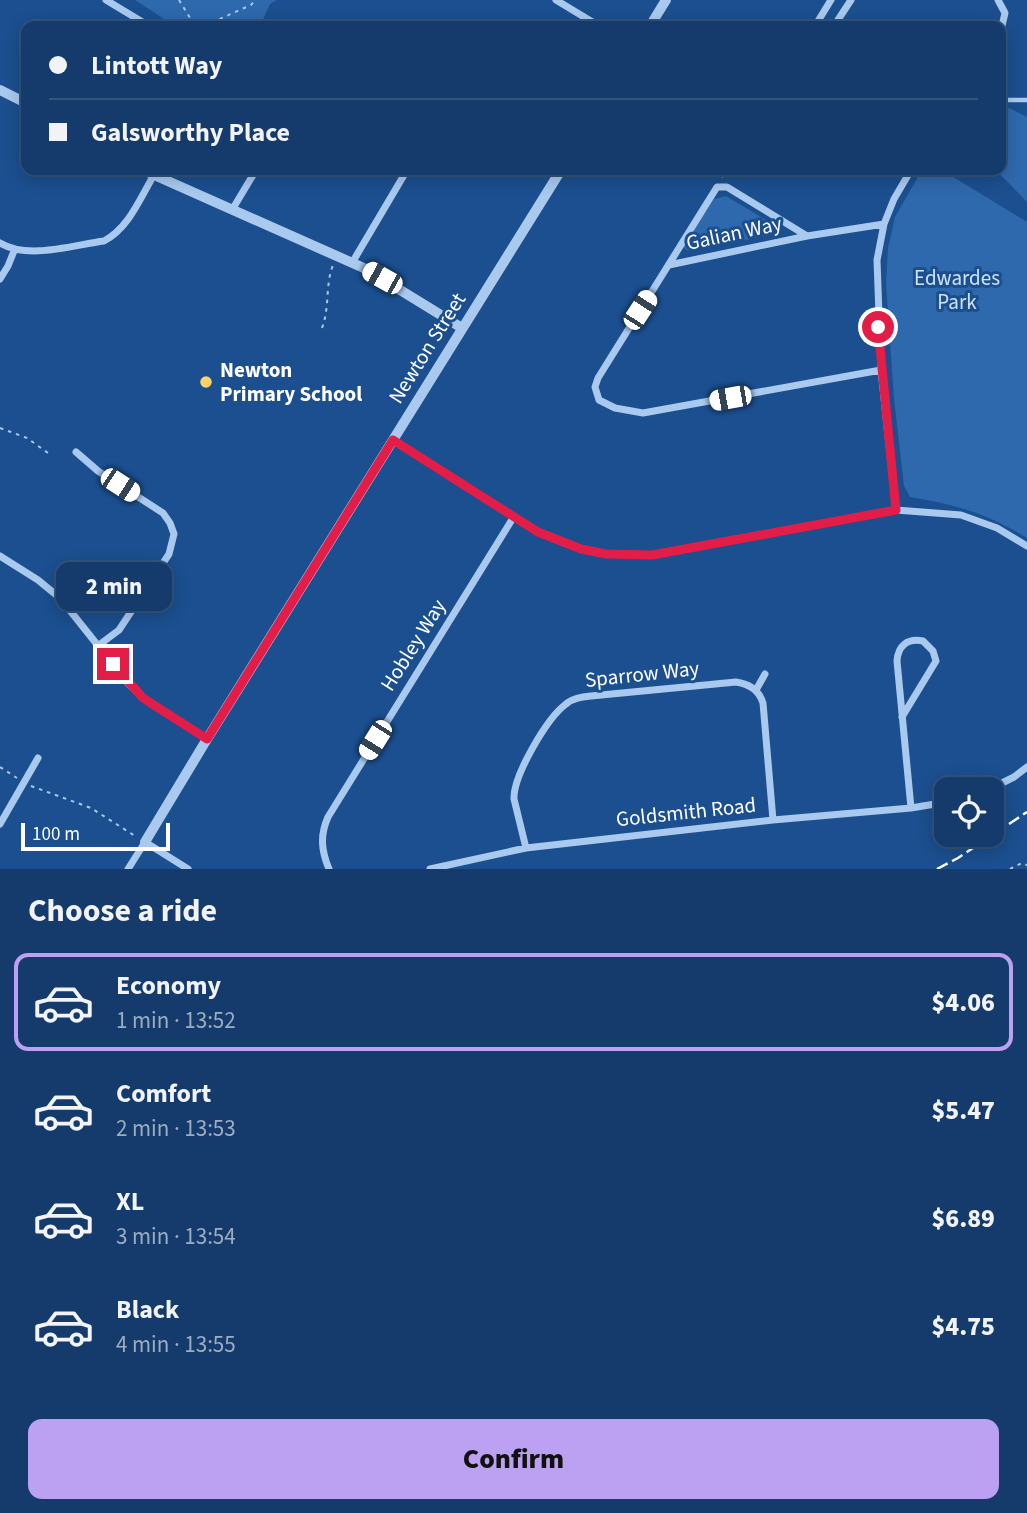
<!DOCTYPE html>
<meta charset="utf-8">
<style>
body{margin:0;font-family:"Source Sans 3",sans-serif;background:#1d4271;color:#f1f3f6;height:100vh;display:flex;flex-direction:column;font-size:26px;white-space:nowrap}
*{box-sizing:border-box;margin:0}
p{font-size:23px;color:#9dadc1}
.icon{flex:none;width:38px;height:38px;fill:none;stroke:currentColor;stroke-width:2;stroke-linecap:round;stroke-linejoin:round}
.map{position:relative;height:869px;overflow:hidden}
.sheet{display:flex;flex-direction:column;background:#143b6b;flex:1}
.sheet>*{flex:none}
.banner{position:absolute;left:21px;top:21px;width:985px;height:154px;border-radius:14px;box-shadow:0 4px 18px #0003,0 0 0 2px #33557e;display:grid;align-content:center;height:154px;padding:0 28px;background:#143b6b}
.tools{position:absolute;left:934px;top:777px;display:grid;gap:14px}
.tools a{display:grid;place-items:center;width:70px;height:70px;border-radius:14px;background:#143b6b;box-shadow:0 4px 18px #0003,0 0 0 2px #33557e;font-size:35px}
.scale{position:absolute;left:21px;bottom:18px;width:149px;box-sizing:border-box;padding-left:7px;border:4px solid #fff;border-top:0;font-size:19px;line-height:24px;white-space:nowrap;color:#fff;-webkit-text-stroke:5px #1b4f8f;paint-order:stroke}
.end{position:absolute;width:32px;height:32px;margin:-16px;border:9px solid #e11d48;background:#fff;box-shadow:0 0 0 4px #fff}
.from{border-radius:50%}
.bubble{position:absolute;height:49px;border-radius:14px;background:#143b6b;box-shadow:0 4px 18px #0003,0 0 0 2px #33557e;font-size:23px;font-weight:800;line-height:49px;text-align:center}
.car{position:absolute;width:21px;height:42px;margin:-21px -10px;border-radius:9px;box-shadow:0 0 5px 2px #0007;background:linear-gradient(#fff 24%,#345 0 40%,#fff 0 76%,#345 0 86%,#fff 0)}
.banner b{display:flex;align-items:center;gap:24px;height:66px;font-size:26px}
.banner b+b{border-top:2px solid #33557e}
.banner i{width:18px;height:18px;background:#f1f3f6}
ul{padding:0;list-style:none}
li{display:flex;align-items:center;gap:21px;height:98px;margin:0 14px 10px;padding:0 14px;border:4px solid transparent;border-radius:14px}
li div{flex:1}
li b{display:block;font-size:26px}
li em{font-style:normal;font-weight:800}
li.current{border-color:#bca0f2}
li>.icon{width:63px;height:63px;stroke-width:1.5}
h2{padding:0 28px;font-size:32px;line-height:84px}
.primary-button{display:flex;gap:14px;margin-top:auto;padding:14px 28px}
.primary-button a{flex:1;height:80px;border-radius:14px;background:#bca0f2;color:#111;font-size:28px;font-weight:800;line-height:80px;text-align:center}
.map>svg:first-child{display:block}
.green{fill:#2e69ad}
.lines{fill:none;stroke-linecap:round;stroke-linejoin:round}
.path{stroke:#a9c9ee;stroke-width:2;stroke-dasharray:3.5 5;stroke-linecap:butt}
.service{stroke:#a9c9ee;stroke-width:4.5}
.minor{stroke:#a9c9ee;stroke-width:7}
.tertiary{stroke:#a9c9ee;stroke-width:10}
.rail{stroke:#fff;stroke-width:2.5;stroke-dasharray:12 5;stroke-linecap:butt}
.route{stroke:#e11d48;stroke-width:9}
.poi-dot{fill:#ffd166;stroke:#1b4f8f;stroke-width:2.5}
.labels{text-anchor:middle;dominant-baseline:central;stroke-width:6;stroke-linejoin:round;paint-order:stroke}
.street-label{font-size:21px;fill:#fff;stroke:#1b4f8f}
.park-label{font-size:21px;fill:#cfe3fa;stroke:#1b4f8f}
.poi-label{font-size:21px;font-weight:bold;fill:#fff;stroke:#1b4f8f;text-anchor:start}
</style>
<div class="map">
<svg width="1027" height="869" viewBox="0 0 1027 869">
<rect width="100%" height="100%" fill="#1b4f8f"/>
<path class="green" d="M 135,0 L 277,0 L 270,4 L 260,26 L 175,26 Z
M 1001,107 L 1009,108 L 1027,117 L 1027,202 L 996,170 L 1001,170 Z
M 922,170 L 942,170 L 1027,222 L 1027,538 C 987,513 956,505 910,497 L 904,486 L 894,399 L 886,283 L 888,248 L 895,217 Z
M 726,196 L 781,229 L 777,234 L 688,251 L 683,247 L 714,199 Z"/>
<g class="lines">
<path class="path" d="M 179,0 L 195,26
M 204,26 L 251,5 L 255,0
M 722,177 L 728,170
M 322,328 C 330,307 325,285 333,265
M 0,428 L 27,438 L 48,453
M 0,767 L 17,778
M 31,786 L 91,808 L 135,836
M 1010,869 L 1022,863 L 1027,865"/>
<path class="service" d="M 1001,100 L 1027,100"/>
<path class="minor" d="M 106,0 L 149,26
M 556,0 L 599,26
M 998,0 L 1005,13 L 1001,30
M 815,26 L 831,0
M 834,26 L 851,0
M 232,210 L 256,170
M 807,236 L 727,187 L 717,187 L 598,378 L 595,387 L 599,400 L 615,408 L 643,413 L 881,370
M 0,243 C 28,260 73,245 104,241 C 129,228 140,198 154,175
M 352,263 L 407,170
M 669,265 L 807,236 L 884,224
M 0,279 L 8,266 L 14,251
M 393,440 L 538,532 L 581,549 L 606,554 L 652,555 L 896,510 L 961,515 L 997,528 L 1027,546
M 76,452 L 98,471 L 163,513 L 170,523 L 174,534 L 169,554 L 119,630 L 99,645
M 896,510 L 881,370 L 877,260 L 884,224 L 894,199 L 911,170
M 0,556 L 38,580 L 60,598 L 127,682 L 143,698 L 207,739
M 756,690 L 765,674
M 902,717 L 936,661 L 933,651 L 923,641 C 907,638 898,646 897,661 L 911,808
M 990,789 L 1014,777 L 1027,767
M 0,824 L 38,758
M 526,848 L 514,799 C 513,776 547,718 566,704 C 573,698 582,697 591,696 L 736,682 C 750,684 759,690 763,703 L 773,820
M 128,869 L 145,842 L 188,869
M 329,869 C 321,850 320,835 328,817 L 513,518
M 430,869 L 526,848 L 773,820 L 911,808 L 947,802"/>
<path class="tertiary" d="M 650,26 L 666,0
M 0,90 L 26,103
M 143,170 L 366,269 L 462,328
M 145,842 L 207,739 L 561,170"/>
<path class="rail" d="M 937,869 L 958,858 L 1027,812"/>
</g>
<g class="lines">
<path class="route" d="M 113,664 L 143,698 L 207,739 L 393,440 L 538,532 L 581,549 L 606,554 L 652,555 L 896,510 L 878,327"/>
</g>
<circle class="poi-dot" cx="206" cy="382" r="7"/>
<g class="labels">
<g class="street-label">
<text transform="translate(734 233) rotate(-12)">Galian Way</text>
<text transform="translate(427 348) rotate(-58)">Newton Street</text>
<text transform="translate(413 645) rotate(-58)">Hobley Way</text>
<text transform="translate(642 674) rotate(-6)">Sparrow Way</text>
<text transform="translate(686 812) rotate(-6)">Goldsmith Road</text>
</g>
<g class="park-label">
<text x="957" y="278">Edwardes<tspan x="957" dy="24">Park</tspan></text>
</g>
<g class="poi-label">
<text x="220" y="370">Newton<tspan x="220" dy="24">Primary School</tspan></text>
</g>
</g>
</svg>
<div class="tools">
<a><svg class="icon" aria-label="locate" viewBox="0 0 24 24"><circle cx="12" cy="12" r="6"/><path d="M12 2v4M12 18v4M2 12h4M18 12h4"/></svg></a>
</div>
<div class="scale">100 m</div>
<i class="end from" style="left:878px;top:327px"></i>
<i class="end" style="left:113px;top:664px"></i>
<div class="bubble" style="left:56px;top:562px;width:116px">2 min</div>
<i class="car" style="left:382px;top:278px;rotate:299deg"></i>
<i class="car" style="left:640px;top:310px;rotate:33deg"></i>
<i class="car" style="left:730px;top:398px;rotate:260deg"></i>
<i class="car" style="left:120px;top:485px;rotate:123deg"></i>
<i class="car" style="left:375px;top:740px;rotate:212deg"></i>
<div class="banner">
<b><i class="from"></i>Lintott Way</b>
<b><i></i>Galsworthy Place</b>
</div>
</div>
<section class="sheet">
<h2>Choose a ride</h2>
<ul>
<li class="current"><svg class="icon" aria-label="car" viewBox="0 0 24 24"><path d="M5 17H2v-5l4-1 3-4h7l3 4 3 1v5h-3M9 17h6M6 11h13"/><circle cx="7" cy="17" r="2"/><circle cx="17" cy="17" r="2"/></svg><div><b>Economy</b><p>1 min · 13:52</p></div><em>$4.06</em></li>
<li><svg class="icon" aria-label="car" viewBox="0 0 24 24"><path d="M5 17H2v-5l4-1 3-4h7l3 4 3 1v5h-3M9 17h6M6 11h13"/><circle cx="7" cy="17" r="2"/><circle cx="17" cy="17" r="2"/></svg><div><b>Comfort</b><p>2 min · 13:53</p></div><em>$5.47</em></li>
<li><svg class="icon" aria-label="car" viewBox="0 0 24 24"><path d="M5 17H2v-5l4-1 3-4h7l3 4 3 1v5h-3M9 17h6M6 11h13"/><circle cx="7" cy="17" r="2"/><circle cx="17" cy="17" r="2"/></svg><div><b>XL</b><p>3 min · 13:54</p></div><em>$6.89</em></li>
<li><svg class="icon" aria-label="car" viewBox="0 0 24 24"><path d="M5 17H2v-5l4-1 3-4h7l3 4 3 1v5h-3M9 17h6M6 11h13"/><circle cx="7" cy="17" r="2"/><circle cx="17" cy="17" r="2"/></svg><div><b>Black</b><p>4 min · 13:55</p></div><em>$4.75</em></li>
</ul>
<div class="primary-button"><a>Confirm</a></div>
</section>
